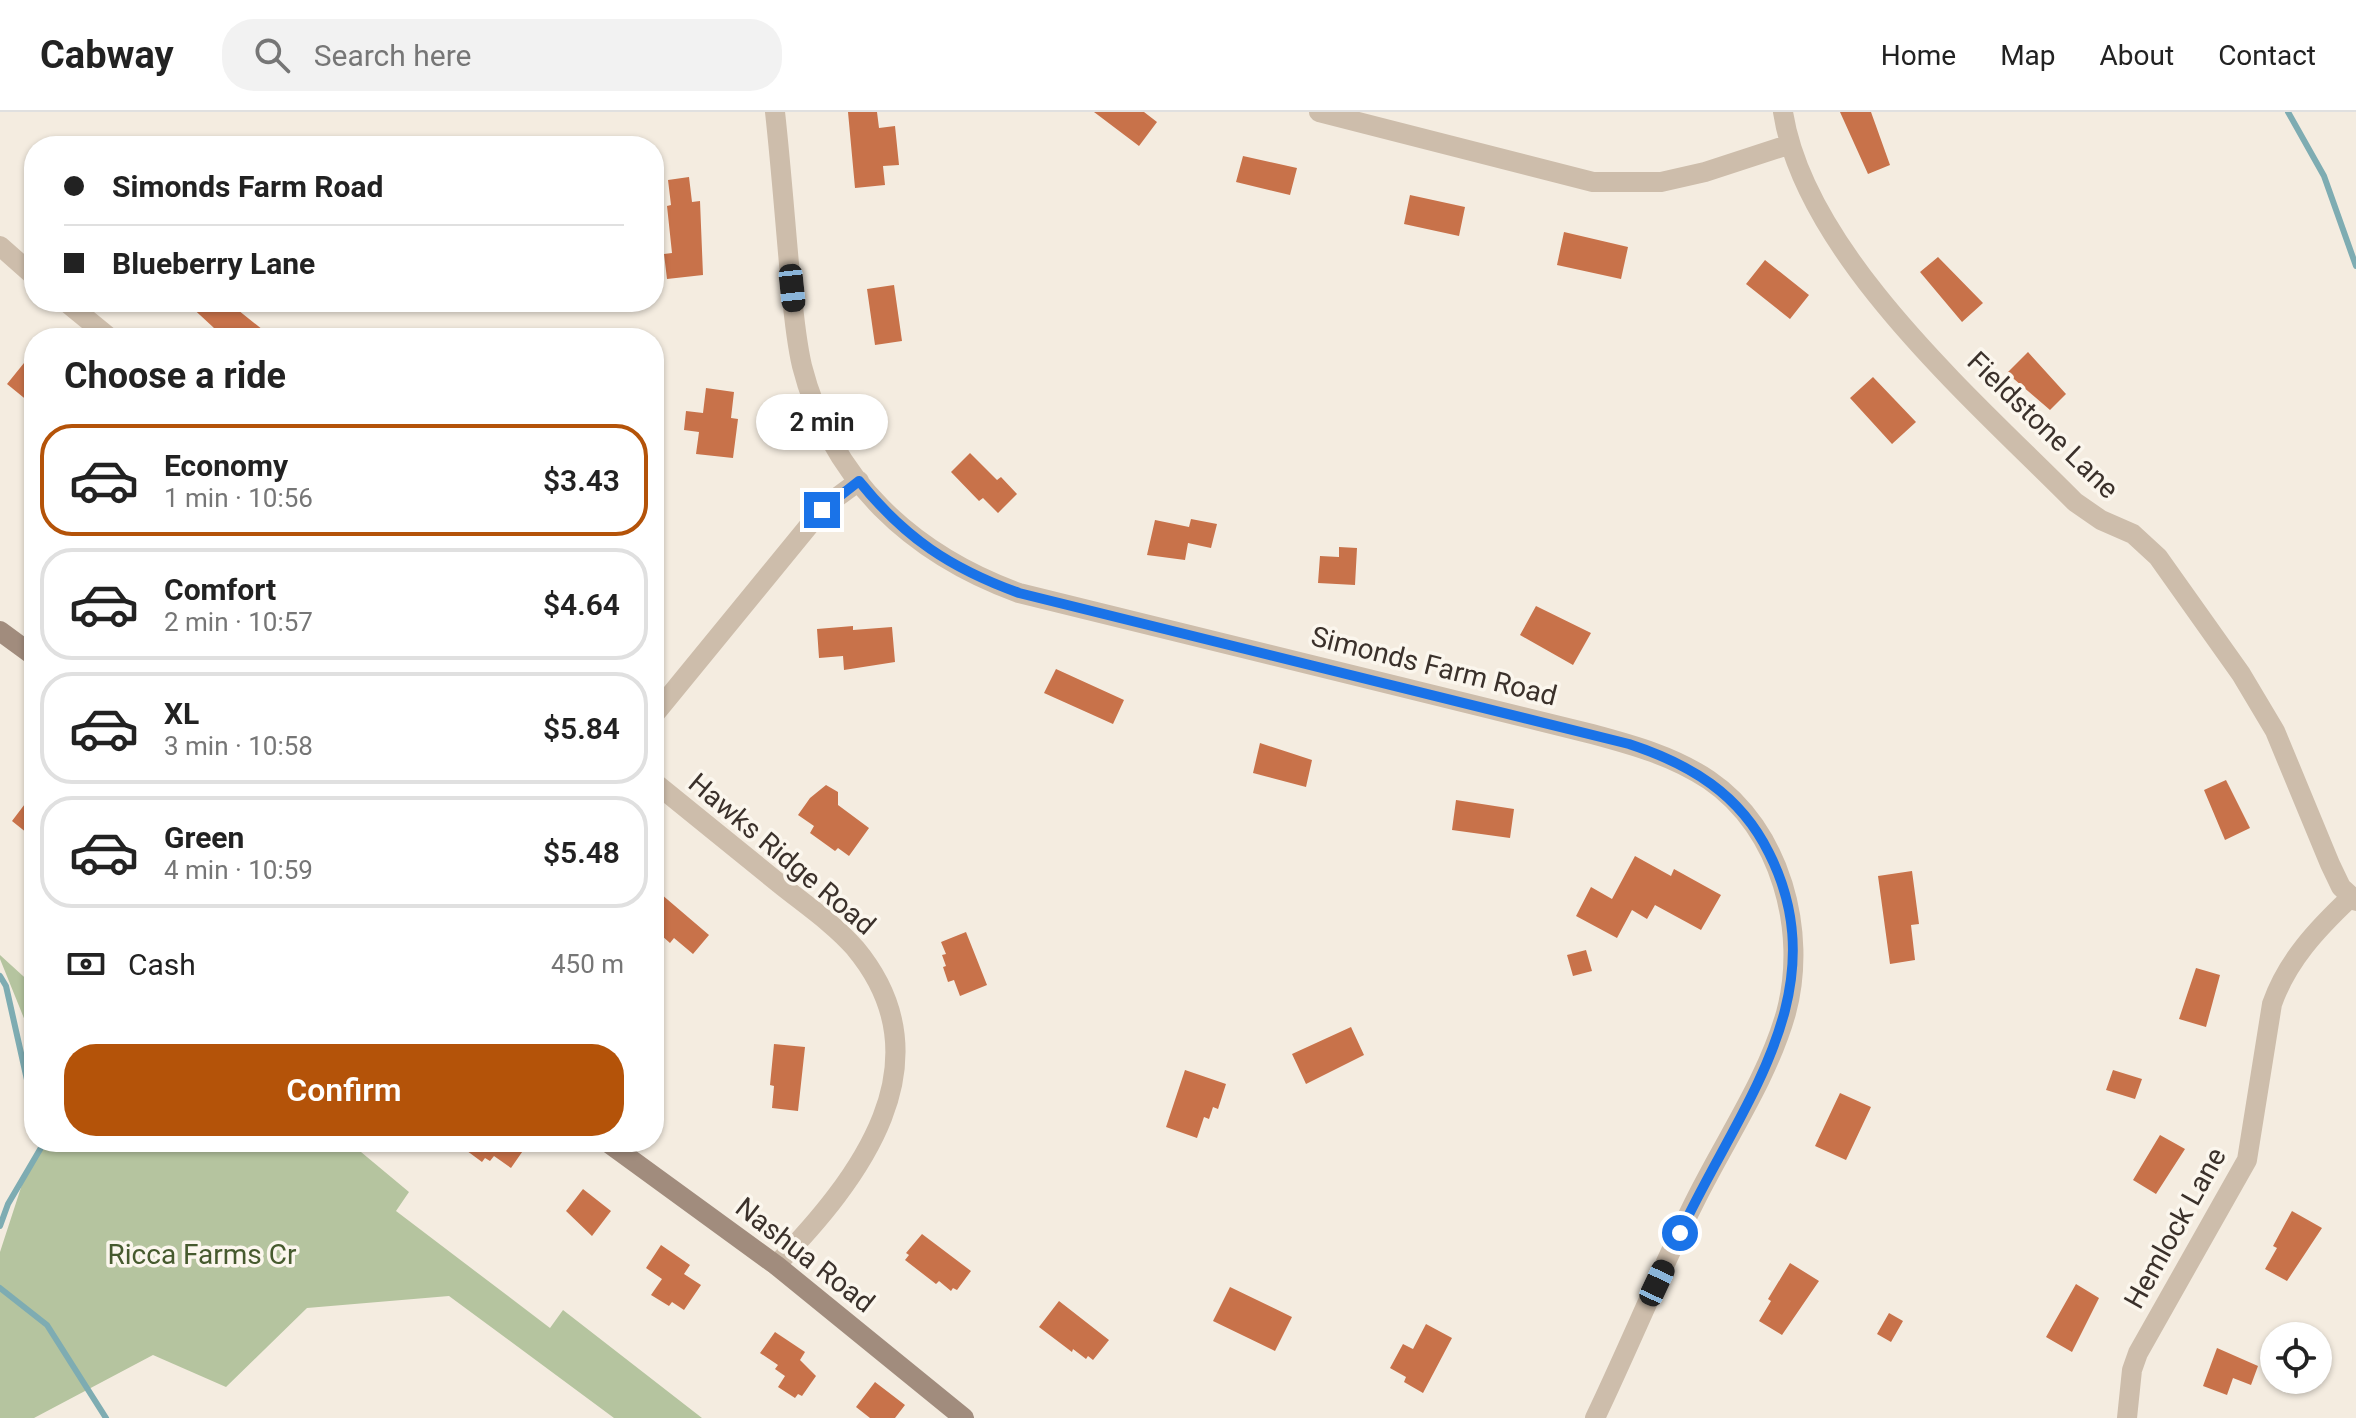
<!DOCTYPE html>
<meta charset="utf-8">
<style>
body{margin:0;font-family:Roboto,sans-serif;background:#f2f2f2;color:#222;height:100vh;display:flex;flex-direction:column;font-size:30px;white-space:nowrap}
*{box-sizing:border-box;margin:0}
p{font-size:26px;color:#767676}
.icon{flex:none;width:44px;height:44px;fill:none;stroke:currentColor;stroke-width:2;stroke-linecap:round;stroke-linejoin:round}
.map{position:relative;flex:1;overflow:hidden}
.panel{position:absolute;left:24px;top:216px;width:640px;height:824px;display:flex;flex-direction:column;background:#fff;border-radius:32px;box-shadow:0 2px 6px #0004}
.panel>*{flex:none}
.banner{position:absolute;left:24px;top:24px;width:640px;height:176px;border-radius:32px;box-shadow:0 2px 6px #0004;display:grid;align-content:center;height:176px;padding:0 40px;background:#fff}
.fabs{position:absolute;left:2260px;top:1210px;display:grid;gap:16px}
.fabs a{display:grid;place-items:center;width:72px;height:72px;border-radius:50%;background:#fff;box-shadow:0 2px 6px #0004;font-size:40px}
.end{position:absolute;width:36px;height:36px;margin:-18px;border:10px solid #1a73e8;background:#fff;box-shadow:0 0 0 4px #fff}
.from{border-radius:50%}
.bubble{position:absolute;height:56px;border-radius:28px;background:#fff;box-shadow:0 2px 6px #0004;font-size:26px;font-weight:600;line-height:56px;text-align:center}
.car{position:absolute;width:24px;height:48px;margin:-24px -12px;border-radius:10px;box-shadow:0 0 6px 2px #0007;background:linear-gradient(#222 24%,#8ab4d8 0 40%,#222 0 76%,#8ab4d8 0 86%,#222 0)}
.banner b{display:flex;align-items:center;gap:28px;height:76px;font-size:30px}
.banner b+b{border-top:2px solid #e0e0e0}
.banner i{width:20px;height:20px;background:#222}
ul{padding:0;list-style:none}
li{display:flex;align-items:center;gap:24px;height:112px;margin:0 16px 12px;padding:0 24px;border:4px solid #e0e0e0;border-radius:32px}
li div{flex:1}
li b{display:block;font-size:30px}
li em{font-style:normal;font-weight:600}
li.current{border-color:#b45309}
li>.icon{width:72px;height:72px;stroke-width:1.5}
h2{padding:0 40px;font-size:36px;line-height:96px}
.pay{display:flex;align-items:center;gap:20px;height:88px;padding:0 40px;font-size:30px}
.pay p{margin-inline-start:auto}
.cta{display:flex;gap:16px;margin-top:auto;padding:16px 40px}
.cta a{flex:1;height:92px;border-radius:32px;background:#b45309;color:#fff;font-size:32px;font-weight:600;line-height:92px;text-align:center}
header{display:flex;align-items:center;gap:48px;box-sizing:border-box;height:112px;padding:0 40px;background:#fff;border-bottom:2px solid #e0e0e0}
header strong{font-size:38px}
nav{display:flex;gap:44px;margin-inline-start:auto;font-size:28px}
.search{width:560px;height:72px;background:#f2f2f2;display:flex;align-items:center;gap:20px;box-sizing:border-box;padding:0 28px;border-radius:32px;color:#767676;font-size:30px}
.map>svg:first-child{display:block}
.green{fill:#b5c49f}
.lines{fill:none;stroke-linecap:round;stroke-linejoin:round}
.stream{stroke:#7eacb2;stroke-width:6}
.building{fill:#c8724a}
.minor{stroke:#cdbdab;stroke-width:20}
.secondary{stroke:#a18c7d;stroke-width:20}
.route{stroke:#1a73e8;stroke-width:10}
.labels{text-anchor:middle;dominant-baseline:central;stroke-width:7;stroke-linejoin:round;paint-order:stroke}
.street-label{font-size:28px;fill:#3b312b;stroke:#fbf6ed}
.park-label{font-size:28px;fill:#465a2e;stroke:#fbf6ed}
</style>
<header>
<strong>Cabway</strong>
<div class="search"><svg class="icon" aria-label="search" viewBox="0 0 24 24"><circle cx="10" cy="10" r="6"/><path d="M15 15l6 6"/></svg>Search here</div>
<nav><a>Home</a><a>Map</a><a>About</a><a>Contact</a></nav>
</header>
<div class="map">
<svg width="2356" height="1306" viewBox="0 0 2356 1306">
<rect width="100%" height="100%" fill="#f4ece0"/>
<path class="green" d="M 0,843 L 34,874 L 34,931 L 0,847 Z
M 43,1030 L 349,1030 L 409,1080 L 396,1099 L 550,1216 L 563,1198 L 702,1306 L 614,1306 L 449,1184 L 307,1196 L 226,1275 L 153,1243 L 34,1306 L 0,1306 L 0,1140 L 28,1054 Z"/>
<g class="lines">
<path class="stream" d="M 2288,0 L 2324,64 L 2356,154
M 0,864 L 6,874 L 34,999
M 0,1114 L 8,1092 L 42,1034 L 41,1030
M 0,1176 L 47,1213 L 106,1306"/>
</g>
<path class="building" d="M 848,0 L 877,0 L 879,16 L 895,14 L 899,53 L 883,54 L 885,73 L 855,76 Z
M 1094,0 L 1144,0 L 1157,10 L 1139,34 Z
M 1840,0 L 1871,0 L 1890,53 L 1868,62 Z
M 1243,44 L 1297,56 L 1290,83 L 1236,70 Z
M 689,65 L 692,90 L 700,89 L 703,163 L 667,167 L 664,142 L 672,141 L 667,94 L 671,93 L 668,68 Z
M 1410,83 L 1465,95 L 1459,124 L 1404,112 Z
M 1564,120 L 1628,135 L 1621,167 L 1557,153 Z
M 1938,145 L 1983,191 L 1962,210 L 1920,160 Z
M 1765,148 L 1809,183 L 1790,207 L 1746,172 Z
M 894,173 L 902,229 L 875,233 L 867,177 Z
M 186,190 L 228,190 L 273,226 L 207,226 L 214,216 Z
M 2028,240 L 2066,282 L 2050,298 L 2007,261 Z
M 24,251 L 34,259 L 34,294 L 7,272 Z
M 1873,265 L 1916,310 L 1892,332 L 1850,286 Z
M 706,276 L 734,280 L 731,306 L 738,307 L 733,346 L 696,342 L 699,320 L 684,318 L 686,299 L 703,301 Z
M 970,341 L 997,368 L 1001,365 L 1017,382 L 998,401 L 983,386 L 979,389 L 951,360 Z
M 1191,407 L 1217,412 L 1211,436 L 1188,431 L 1185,448 L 1147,443 L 1155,408 L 1189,415 Z
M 1339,435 L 1357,436 L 1355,473 L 1318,471 L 1320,444 L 1339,445 Z
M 1536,494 L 1591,521 L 1573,553 L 1520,523 Z
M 853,514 L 853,518 L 892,515 L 895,550 L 844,558 L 843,544 L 819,546 L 817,517 Z
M 1056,557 L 1124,588 L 1113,612 L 1044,581 Z
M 1260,631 L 1312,648 L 1306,675 L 1253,661 Z
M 2226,668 L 2250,716 L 2225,728 L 2204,678 Z
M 826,673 L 838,680 L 838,693 L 869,716 L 849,744 L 838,736 L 835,739 L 810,721 L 814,714 L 798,703 L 810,686 Z
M 34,680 L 34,712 L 27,721 L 12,709 Z
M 1456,688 L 1514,697 L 1510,726 L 1452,718 Z
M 1635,744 L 1671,764 L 1674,757 L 1721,783 L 1701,818 L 1655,793 L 1647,807 L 1632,798 L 1617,826 L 1576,804 L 1591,775 L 1612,787 Z
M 1912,759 L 1919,812 L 1911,813 L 1915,848 L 1890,852 L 1878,764 Z
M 654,776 L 709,823 L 693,842 L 674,826 L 670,831 L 654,817 Z
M 966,820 L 987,873 L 960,884 L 954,868 L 948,870 L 943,855 L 946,854 L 942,843 L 946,842 L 941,830 Z
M 1586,838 L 1592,859 L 1573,864 L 1567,843 Z
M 2196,856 L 2220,863 L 2206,915 L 2179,907 Z
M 1351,915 L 1364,943 L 1306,972 L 1292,942 Z
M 774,932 L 805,935 L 798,999 L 772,996 L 774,974 L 770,973 Z
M 1185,958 L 1226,972 L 1218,997 L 1213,995 L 1209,1007 L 1204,1005 L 1197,1026 L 1166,1015 Z
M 2113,958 L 2142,967 L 2135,987 L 2106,978 Z
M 1840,981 L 1871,995 L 1846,1048 L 1815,1034 Z
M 2160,1023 L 2185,1037 L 2156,1082 L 2133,1068 Z
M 455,1030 L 529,1030 L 511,1056 L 494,1044 L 490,1049 L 485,1046 L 482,1050 Z
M 583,1077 L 611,1099 L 592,1124 L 566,1099 Z
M 2292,1099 L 2322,1116 L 2287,1169 L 2265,1157 L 2277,1136 L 2273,1134 Z
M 922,1122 L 971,1159 L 957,1178 L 953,1176 L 951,1179 L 939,1169 L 936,1172 L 905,1148 L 909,1143 L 906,1141 Z
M 661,1133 L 690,1153 L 684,1162 L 701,1173 L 684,1198 L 672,1190 L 669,1194 L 651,1183 L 662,1167 L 646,1156 Z
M 1790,1151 L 1819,1169 L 1782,1223 L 1759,1209 L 1771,1189 L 1768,1187 Z
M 2076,1172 L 2099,1186 L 2072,1240 L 2046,1225 Z
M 1230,1175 L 1292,1205 L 1275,1239 L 1213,1209 Z
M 1059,1189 L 1109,1228 L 1093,1248 L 1088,1244 L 1086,1247 L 1073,1237 L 1072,1240 L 1039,1215 Z
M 1889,1201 L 1903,1209 L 1891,1230 L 1877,1222 Z
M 1426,1212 L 1452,1226 L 1423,1281 L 1404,1270 L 1406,1265 L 1390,1256 L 1403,1232 L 1413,1237 Z
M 775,1220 L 805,1240 L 800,1248 L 816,1264 L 802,1284 L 798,1282 L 795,1286 L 778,1275 L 785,1264 L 775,1257 L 778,1253 L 760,1241 Z
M 2217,1236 L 2258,1254 L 2251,1273 L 2233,1266 L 2227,1283 L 2203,1274 Z
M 875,1270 L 905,1293 L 895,1306 L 870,1306 L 856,1295 Z"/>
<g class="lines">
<path class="minor" d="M 775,0 C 781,54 785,109 790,163 C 793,194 795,224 802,254 C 831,368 912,442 1019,481 L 1592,622 C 1633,633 1673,644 1709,668 C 1781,717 1808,820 1786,901 C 1766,971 1722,1032 1691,1097 C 1657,1166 1628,1237 1595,1306
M 1319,0 L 1593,70 L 1661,70 L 1705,60 L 1788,33
M 1783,0 C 1805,143 1976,290 2075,390 L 2101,408 L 2133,422 L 2158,445 L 2241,562 L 2275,619 L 2330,752 L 2341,775 L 2356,789
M 0,134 L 34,164
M 66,190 L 110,226
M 654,603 L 825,394 L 859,369
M 654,670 C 696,704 739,739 781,773 C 806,793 834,812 855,836 C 950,950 859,1068 776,1153
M 2127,1306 L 2132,1258 L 2138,1241 L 2247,1048 L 2272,892 C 2287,849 2317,817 2351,785"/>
<path class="secondary" d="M 0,519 L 34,544
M 607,1030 L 776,1153 L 964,1306"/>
</g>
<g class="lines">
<path class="route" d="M 822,398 L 859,369 C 905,426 950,456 1019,481 L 1629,632 C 1690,652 1740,682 1769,741 C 1840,881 1736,999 1680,1121"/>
</g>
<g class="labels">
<g class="street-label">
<text transform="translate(2043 313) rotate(44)">Fieldstone Lane</text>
<text transform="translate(1434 554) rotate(14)">Simonds Farm Road</text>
<text transform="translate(782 742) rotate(40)">Hawks Ridge Road</text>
<text transform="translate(2175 1116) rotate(-61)">Hemlock Lane</text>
<text transform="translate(805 1143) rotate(38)">Nashua Road</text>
</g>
<g class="park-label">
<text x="202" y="1142">Ricca Farms Cr</text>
</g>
</g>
</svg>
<div class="fabs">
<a><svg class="icon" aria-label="locate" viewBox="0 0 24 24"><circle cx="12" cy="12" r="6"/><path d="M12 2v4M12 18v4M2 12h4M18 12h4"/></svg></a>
</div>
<i class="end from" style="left:1680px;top:1121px"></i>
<i class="end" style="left:822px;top:398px"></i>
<div class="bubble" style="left:756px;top:282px;width:132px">2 min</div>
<i class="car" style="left:792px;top:176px;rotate:174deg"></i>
<i class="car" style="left:1657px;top:1171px;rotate:25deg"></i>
<div class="banner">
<b><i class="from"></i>Simonds Farm Road</b>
<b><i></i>Blueberry Lane</b>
</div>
<section class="panel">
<h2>Choose a ride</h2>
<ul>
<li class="current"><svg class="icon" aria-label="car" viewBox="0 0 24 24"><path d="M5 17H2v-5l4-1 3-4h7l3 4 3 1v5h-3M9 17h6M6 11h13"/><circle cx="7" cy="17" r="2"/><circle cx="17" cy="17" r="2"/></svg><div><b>Economy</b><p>1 min · 10:56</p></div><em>$3.43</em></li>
<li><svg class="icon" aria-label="car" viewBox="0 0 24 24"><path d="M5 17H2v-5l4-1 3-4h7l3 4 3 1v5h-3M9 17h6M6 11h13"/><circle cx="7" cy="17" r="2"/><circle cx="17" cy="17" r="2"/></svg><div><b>Comfort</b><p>2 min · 10:57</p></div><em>$4.64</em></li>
<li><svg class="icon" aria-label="car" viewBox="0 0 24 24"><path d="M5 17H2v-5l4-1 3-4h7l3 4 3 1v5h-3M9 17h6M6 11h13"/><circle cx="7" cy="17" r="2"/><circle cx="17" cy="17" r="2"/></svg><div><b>XL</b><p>3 min · 10:58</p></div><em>$5.84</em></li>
<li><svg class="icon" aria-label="car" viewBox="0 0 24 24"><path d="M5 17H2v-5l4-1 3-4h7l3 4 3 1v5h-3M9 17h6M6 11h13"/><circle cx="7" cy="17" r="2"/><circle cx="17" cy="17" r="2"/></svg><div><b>Green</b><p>4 min · 10:59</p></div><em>$5.48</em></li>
</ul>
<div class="pay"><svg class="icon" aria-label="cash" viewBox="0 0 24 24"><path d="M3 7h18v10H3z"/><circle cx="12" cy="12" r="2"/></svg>Cash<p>450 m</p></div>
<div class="cta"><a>Confirm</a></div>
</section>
</div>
